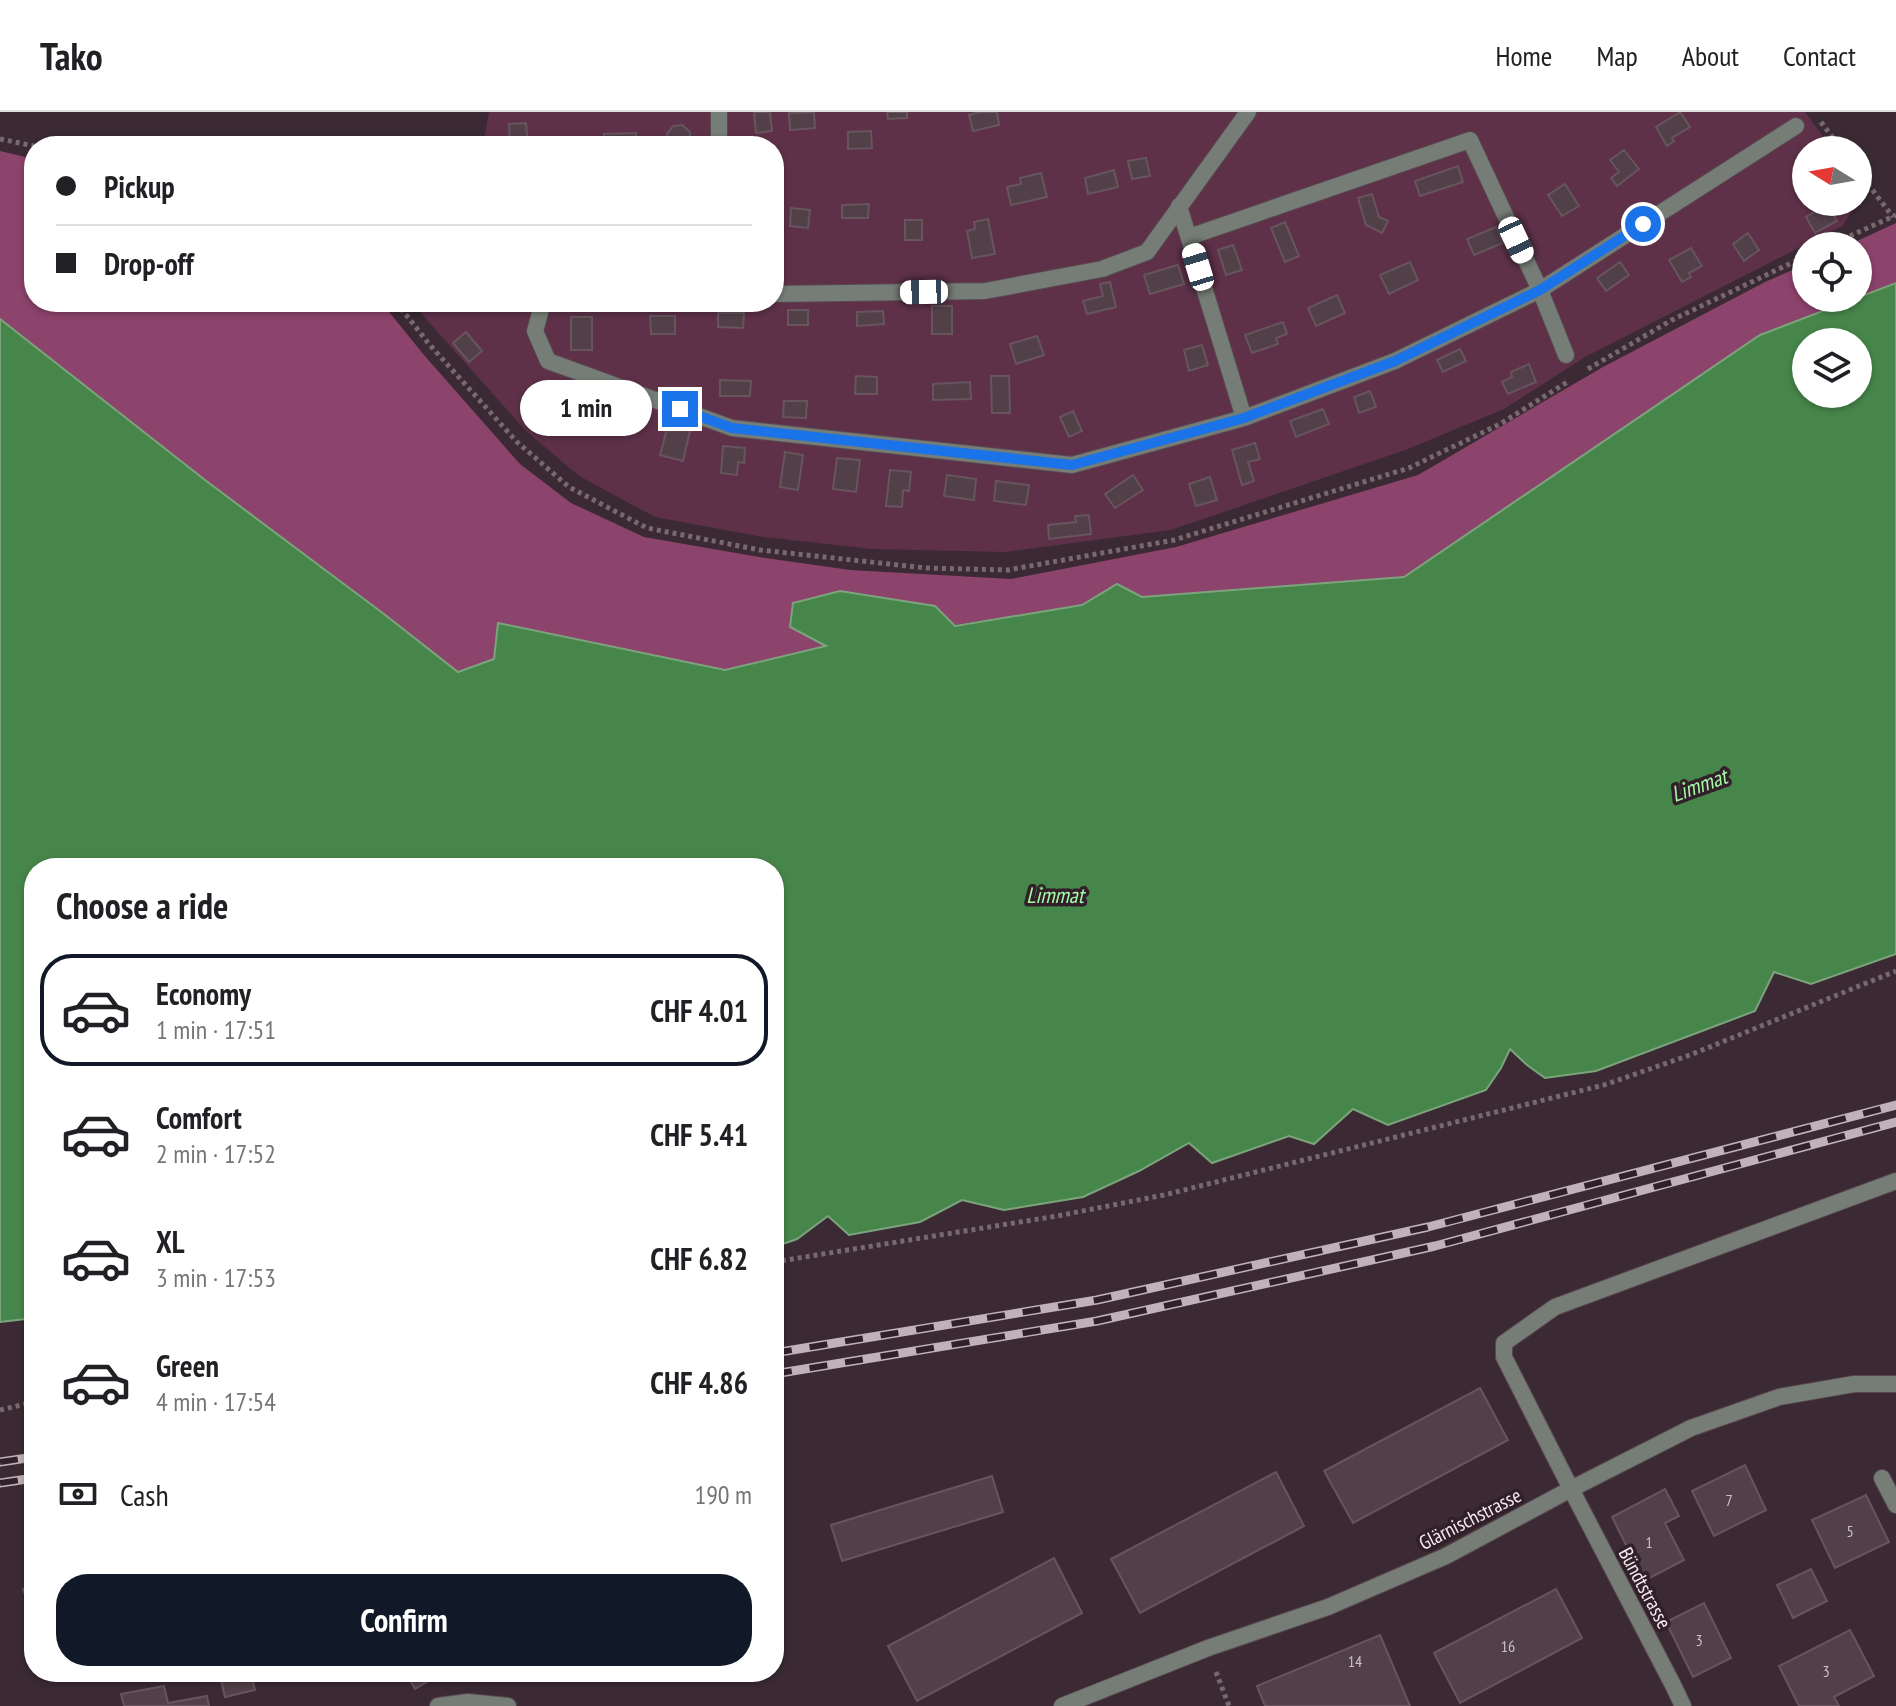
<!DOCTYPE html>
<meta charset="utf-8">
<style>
body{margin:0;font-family:"PT Sans Narrow",sans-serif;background:#f2f2f2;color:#202124;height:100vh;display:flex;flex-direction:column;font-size:30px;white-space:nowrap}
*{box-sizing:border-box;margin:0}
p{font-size:26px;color:#757577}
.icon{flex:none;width:44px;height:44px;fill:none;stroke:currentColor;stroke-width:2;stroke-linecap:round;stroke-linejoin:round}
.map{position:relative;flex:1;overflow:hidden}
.sheet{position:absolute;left:24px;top:746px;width:760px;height:824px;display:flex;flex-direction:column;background:#fff;border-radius:32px;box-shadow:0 2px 6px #0004}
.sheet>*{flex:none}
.top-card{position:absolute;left:24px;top:24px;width:760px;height:176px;border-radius:32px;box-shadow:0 2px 6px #0004;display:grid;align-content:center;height:176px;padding:0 32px;background:#fff}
.needle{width:52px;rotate:281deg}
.controls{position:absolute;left:1792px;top:24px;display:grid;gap:16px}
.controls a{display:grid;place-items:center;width:80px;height:80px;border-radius:50%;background:#fff;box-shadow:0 2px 6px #0004;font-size:40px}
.end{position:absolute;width:36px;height:36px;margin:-18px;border:10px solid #1a73e8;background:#fff;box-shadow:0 0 0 4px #fff}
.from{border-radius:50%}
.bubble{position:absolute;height:56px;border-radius:28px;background:#fff;box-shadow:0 2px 6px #0004;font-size:26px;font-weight:700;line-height:56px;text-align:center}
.car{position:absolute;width:24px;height:48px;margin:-24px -12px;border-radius:10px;box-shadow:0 0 6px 2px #0007;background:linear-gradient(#fff 24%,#345 0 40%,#fff 0 76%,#345 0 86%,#fff 0)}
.top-card b{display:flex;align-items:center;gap:28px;height:76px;font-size:30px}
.top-card b+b{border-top:2px solid #e0e0e0}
.top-card i{width:20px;height:20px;background:#202124}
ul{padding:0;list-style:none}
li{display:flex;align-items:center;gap:24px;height:112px;margin:0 16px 12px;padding:0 16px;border:4px solid transparent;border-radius:32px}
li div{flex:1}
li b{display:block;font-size:30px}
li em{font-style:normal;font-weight:700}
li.selected{border-color:#111827}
li>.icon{width:72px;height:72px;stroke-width:1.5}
h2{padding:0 32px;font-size:36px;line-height:96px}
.pay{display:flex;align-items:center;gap:20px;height:88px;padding:0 32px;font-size:30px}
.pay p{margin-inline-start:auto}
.action{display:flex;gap:16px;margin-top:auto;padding:16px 32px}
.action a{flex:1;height:92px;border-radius:32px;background:#111827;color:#fff;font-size:32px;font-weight:700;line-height:92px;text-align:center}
header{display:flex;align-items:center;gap:48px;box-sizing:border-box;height:112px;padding:0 40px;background:#fff;border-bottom:2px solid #e0e0e0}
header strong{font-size:38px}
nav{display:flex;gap:44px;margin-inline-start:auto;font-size:28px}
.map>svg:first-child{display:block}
.green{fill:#5e3149}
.forest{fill:#8c436c}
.water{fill:#47864a;stroke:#7ca47c;stroke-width:2;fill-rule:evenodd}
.building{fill:#524049;stroke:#67545d;stroke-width:2}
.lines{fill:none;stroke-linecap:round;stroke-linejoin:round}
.lane-casing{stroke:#594951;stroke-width:18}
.street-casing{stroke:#594951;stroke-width:18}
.path{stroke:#786971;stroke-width:5;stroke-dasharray:4 4;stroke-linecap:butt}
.lane{stroke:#767c76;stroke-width:16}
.street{stroke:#767c76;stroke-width:16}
.rail-casing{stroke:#c0b2b8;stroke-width:9}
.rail{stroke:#312029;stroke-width:6;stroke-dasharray:18;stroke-linecap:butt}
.route{stroke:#1a73e8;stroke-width:10}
.labels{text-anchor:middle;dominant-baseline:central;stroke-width:7;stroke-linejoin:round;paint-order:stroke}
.number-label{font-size:16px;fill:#cec0c6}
.street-label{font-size:20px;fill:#f7ebf0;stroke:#312029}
.water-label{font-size:22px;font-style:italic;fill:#a4fba6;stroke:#312029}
</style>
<header>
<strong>Tako</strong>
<nav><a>Home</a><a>Map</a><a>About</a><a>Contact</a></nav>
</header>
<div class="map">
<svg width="1896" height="1594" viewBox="0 0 1896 1594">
<rect width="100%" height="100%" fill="#3b2a33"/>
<path class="green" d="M 489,0 L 1805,0 L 1833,38 L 1806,38 L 1806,90 L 1858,90 L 1858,71 L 1865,80 L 1842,114 L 1585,245 L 1504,297 L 1408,337 L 1171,418 L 1005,440 L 872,437 L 763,425 L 655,405 L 579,364 L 526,319 L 411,190 L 774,190 L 774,34 L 483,34 Z"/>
<path class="forest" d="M 0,39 L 34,47 L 34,190 L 381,190 L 424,243 L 520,352 L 571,391 L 644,425 L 759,445 L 850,458 L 1011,467 L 1176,435 L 1418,363 L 1603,255 L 1765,170 L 1806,152 L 1806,186 L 1857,186 L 1760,223 L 1404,465 L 1142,485 L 1117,472 L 1082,493 L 827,533 L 725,558 L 499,511 L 494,547 L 458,561 L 384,502 L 205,368 L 0,207 Z
M 1896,111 L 1896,171 L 1858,185 L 1858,134 L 1846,134 Z"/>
<path class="water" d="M 1896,171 L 1896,842 L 1811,872 L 1774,860 L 1755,899 L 1596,959 L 1545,966 L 1527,953 L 1510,937 L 1501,956 L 1486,978 L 1388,1013 L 1353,997 L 1314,1032 L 1289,1024 L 1212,1051 L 1189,1031 L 1139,1059 L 1083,1085 L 1004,1098 L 962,1088 L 920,1110 L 849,1123 L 828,1104 L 797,1127 L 774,1135 L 774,756 L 34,756 L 34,1206 L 0,1210 L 0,207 L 205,368 L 384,502 L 458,560 L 494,547 L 498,511 L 725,558 L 826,534 L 790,515 L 793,491 L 840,479 L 935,494 L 955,514 L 1082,493 L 1117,472 L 1142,485 L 1404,465 L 1760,223 ZM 1806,230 L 1858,230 L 1858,282 L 1806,282 Z"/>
<path class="building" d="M 754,0 L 770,0 L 772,19 L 756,21 Z
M 814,0 L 815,16 L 790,18 L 789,1 Z
M 887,0 L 907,0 L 907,6 L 888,7 Z
M 980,0 L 997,0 L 999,13 L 973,19 L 969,3 Z
M 1680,0 L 1690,15 L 1672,26 L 1674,29 L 1667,34 L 1656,15 Z
M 526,11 L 528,33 L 510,34 L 509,12 Z
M 682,13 L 690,20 L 690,29 L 685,34 L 671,34 L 667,32 L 667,22 L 673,14 Z
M 871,19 L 872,36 L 848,37 L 848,20 Z
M 636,21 L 637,34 L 604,34 L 604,22 Z
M 1624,38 L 1639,57 L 1617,74 L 1611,66 L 1619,60 L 1610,48 Z
M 1146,46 L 1150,64 L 1132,67 L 1128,49 Z
M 1458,54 L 1463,70 L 1420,84 L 1415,69 Z
M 1114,58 L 1118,75 L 1088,82 L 1085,66 Z
M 1041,61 L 1047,85 L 1011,93 L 1007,75 L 1021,72 L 1020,66 Z
M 1565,72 L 1579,94 L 1562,104 L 1548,83 Z
M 1372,82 L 1379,105 L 1388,109 L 1382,121 L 1366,113 L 1358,86 Z
M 869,92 L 868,106 L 842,106 L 842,93 Z
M 1827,93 L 1837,109 L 1815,121 L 1806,105 Z
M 791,96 L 810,98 L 808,116 L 790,114 Z
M 988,107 L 995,142 L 972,146 L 967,119 L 975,117 L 974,110 Z
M 905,108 L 922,108 L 922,128 L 905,128 Z
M 1285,110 L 1299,144 L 1285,150 L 1271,116 Z
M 1496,115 L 1503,131 L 1474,143 L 1467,127 Z
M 1748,121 L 1759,138 L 1744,149 L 1733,132 Z
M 1233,133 L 1242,158 L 1226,163 L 1218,138 Z
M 1691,136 L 1702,154 L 1689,161 L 1691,165 L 1682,170 L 1669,148 Z
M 1410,150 L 1418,168 L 1389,182 L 1380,163 Z
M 1620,150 L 1629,163 L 1606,179 L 1597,166 Z
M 1178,153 L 1184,172 L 1150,182 L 1144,163 Z
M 1110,170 L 1116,195 L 1087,202 L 1083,189 L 1103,184 L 1100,172 Z
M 1337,183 L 1345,201 L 1316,214 L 1308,196 Z
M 932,194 L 952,194 L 952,222 L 932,222 Z
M 788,198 L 808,198 L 808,213 L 788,213 Z
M 883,199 L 884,212 L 857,214 L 857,200 Z
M 718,201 L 744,201 L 743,216 L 718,215 Z
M 650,204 L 675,204 L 675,222 L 651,222 Z
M 571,205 L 592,205 L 592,238 L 571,238 Z
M 1283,210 L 1287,222 L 1276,226 L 1278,232 L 1252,241 L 1245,223 Z
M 466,220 L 482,239 L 469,250 L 453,231 Z
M 1037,224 L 1044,243 L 1016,252 L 1010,232 Z
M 1202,233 L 1208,253 L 1189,259 L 1184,238 Z
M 1460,237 L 1466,249 L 1443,260 L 1437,248 Z
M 1529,252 L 1536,270 L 1508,282 L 1502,270 L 1512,265 L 1511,260 Z
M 856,264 L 877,265 L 877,282 L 855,282 Z
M 991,264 L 1009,264 L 1010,301 L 992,301 Z
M 720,268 L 751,269 L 750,284 L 720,284 Z
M 970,270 L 971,287 L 933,288 L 933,272 Z
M 1370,279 L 1376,295 L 1359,301 L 1354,285 Z
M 615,289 L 635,296 L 625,324 L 602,316 L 605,305 L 609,306 Z
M 784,289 L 807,289 L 806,306 L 783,305 Z
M 551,290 L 584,301 L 580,312 L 569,315 L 567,323 L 542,314 Z
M 1323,297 L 1329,312 L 1296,325 L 1290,309 Z
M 1073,299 L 1082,319 L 1069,325 L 1060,305 Z
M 668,313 L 690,319 L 683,349 L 660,343 Z
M 1255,331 L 1260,347 L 1248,350 L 1254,369 L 1242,373 L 1232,338 Z
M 723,334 L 745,336 L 744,351 L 738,350 L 737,363 L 721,361 Z
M 785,340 L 803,343 L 798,378 L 780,375 Z
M 837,346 L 860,348 L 856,380 L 833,377 Z
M 890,358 L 911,360 L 909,379 L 903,378 L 902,395 L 886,394 Z
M 947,363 L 976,367 L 974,388 L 944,384 Z
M 1133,363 L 1143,378 L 1115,396 L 1105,382 Z
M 1210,365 L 1217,388 L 1196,394 L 1189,372 Z
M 996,369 L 1029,373 L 1026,393 L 994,389 Z
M 1089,403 L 1091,422 L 1049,427 L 1048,413 L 1076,410 L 1075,404 Z
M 1480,1276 L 1508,1328 L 1353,1411 L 1324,1359 Z
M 1745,1353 L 1766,1398 L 1714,1424 L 1692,1379 Z
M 1276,1360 L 1304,1414 L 1140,1501 L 1111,1447 Z
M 992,1364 L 1003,1400 L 842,1449 L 831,1413 Z
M 1665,1377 L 1679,1404 L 1665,1411 L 1684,1448 L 1644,1469 L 1612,1405 Z
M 1866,1383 L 1889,1430 L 1835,1456 L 1812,1408 Z
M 1054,1446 L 1082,1501 L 917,1589 L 888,1534 Z
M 1811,1457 L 1827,1489 L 1793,1506 L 1777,1473 Z
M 34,1473 L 34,1508 L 23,1477 Z
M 1556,1477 L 1582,1526 L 1460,1591 L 1434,1541 Z
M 1704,1491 L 1731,1546 L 1693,1565 L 1666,1510 Z
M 1850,1518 L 1874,1564 L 1834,1585 L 1839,1594 L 1799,1594 L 1779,1554 Z
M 1380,1523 L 1410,1594 L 1265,1594 L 1257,1574 Z
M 219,1560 L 251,1560 L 255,1578 L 225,1585 Z
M 405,1560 L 444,1560 L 415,1577 Z
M 164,1574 L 168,1591 L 207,1584 L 209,1594 L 124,1594 L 121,1582 Z"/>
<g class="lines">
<g class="lane-casing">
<path id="lane" d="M 719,34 L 719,0
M 1179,94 L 1244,306 L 1395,249 L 1540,178 L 1796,14
M 1189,125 L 1470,28 L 1540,178 L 1566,243
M 774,182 L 985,179 L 1102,157 L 1147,140 L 1248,0
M 543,190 L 535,219 L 548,249 L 732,316 L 1072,353 L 1244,306
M 1882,1366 L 1896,1393
M 1571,1377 L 1504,1245 L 1504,1231 L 1555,1195 L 1896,1069"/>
</g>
<g class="street-casing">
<path id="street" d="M 1571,1377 L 1673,1573 L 1683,1594
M 438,1594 L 468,1590 L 508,1594
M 1062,1594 L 1208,1536 L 1328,1495 L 1446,1444 L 1571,1377 L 1691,1316 L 1779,1285 L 1854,1272 L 1896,1272"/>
</g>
<path class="path" d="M 1821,10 L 1842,38
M 0,27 L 34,34
M 1858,59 L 1893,105
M 1828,134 L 1896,103
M 396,190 L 429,232 L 517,330 L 569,375 L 647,416 L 760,438 L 926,456 L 1008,458 L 1174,428 L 1409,356 L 1500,312 L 1569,269
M 1588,257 L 1672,208 L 1806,144
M 774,1150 L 1057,1104 L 1164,1083 L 1604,973 L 1690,943 L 1896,859
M 0,1298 L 34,1290
M 1216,1560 L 1229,1594"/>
<use href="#lane" class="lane"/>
<use href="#street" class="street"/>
<g class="rail-casing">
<path id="rail" d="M 774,1241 L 1097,1188 L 1428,1115 L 1896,993
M 774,1262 L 1097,1209 L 1435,1134 L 1896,1010
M 0,1350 L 34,1345
M 0,1371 L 34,1366"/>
</g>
<use href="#rail" class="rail"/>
</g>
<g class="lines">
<path class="route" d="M 680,297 L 732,316 L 1072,353 L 1244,306 L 1395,249 L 1540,178 L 1643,112"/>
</g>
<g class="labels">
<g class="number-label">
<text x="1729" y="1388">7</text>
<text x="1850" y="1419">5</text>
<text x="1649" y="1430">1</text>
<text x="1699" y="1528">3</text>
<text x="1508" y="1534">16</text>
<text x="1355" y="1549">14</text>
<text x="1826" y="1559">3</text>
</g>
<g class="street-label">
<text transform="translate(1470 1407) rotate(-27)">Glärnischstrasse</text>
<text transform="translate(1645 1476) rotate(62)">Bündtstrasse</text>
</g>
<g class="water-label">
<text transform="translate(1699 673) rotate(-20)">Limmat</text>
<text x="1055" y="783">Limmat</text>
</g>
</g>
</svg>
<div class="controls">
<a><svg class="needle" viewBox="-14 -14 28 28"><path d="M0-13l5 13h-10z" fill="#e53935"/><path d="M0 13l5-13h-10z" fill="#757577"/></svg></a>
<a><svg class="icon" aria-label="locate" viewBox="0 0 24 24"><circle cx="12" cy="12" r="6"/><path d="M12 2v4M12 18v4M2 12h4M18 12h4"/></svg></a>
<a><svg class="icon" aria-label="layers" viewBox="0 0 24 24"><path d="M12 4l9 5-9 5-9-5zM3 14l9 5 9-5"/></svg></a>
</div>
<i class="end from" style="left:1643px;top:112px"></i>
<i class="end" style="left:680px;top:297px"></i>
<div class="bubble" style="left:520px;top:268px;width:132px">1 min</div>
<i class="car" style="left:1516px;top:128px;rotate:155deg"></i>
<i class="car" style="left:1198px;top:155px;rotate:343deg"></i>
<i class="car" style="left:924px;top:180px;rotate:269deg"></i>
<div class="top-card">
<b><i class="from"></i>Pickup</b>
<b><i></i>Drop-off</b>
</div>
<section class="sheet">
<h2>Choose a ride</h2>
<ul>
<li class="selected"><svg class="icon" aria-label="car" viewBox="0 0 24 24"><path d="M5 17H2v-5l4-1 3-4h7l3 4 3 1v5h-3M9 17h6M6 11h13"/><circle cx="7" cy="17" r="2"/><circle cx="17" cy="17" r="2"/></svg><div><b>Economy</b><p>1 min · 17:51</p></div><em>CHF 4.01</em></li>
<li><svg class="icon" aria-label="car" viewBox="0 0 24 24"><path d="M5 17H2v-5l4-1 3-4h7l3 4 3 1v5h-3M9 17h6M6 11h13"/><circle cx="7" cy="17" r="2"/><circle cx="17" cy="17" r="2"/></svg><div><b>Comfort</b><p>2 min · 17:52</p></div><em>CHF 5.41</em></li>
<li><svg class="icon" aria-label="car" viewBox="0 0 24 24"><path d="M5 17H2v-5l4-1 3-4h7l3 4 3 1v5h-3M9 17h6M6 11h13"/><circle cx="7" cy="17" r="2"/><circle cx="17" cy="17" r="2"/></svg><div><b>XL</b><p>3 min · 17:53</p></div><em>CHF 6.82</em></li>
<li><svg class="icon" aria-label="car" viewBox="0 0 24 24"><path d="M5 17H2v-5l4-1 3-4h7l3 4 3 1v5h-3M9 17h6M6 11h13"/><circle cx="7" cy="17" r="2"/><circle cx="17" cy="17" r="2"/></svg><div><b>Green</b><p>4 min · 17:54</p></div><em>CHF 4.86</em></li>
</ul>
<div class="pay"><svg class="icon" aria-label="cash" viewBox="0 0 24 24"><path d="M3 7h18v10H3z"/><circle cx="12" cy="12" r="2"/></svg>Cash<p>190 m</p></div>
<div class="action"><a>Confirm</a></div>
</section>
</div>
